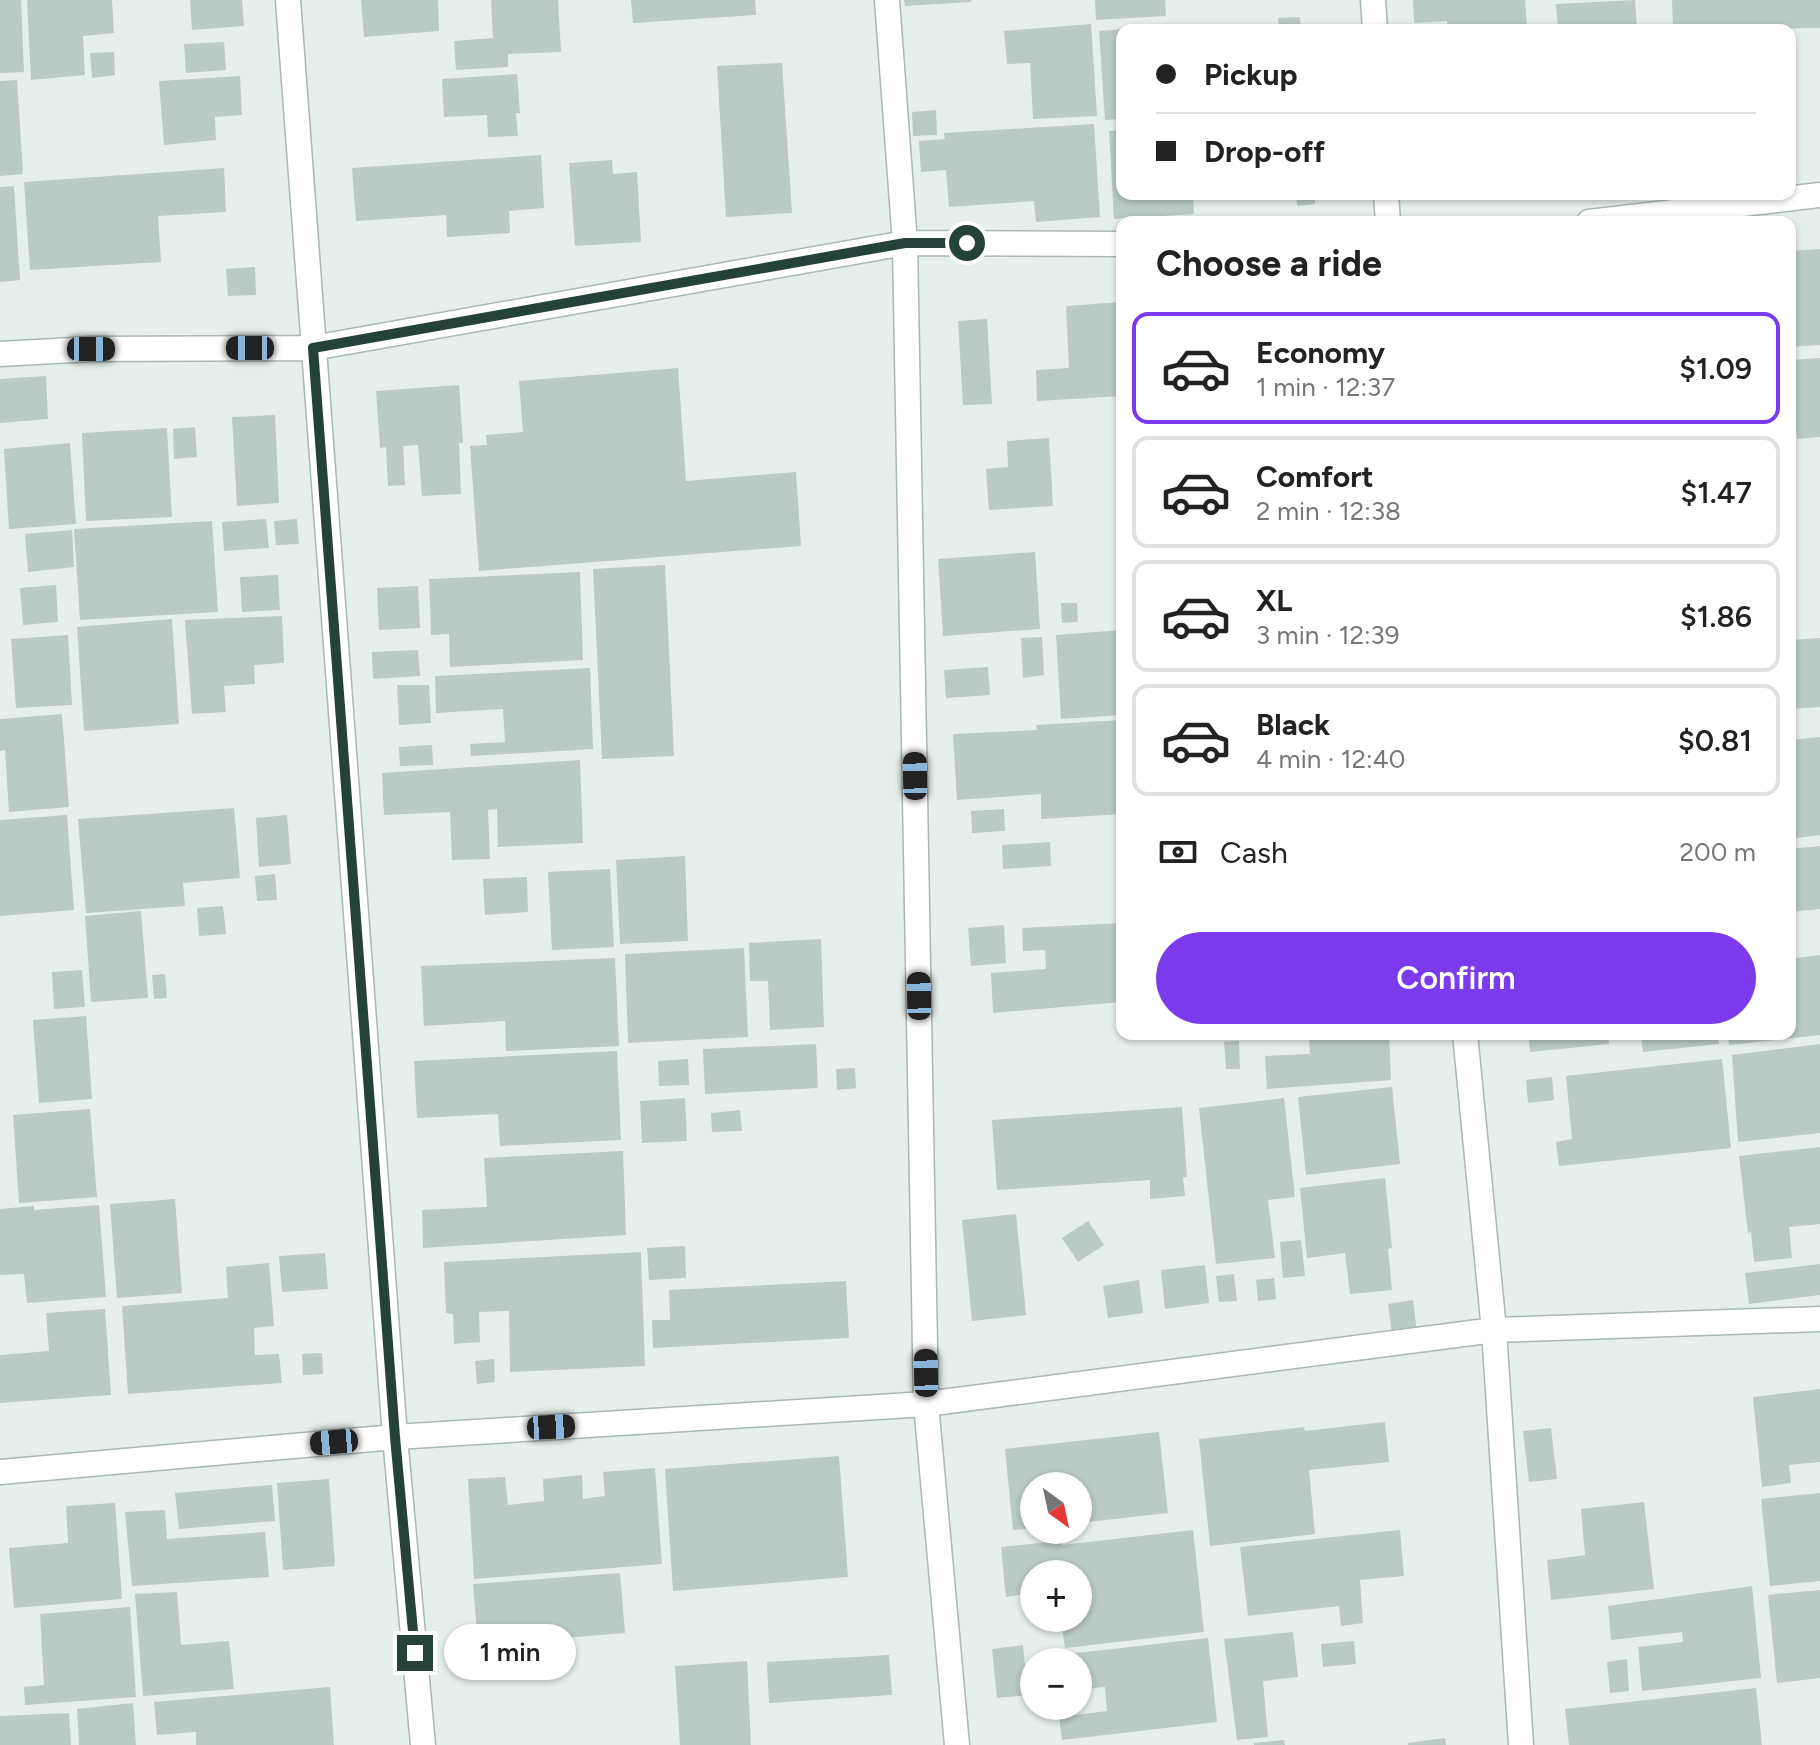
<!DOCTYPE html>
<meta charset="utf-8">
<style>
body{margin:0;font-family:Figtree,sans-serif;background:#f6f6f6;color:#222;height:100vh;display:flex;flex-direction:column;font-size:30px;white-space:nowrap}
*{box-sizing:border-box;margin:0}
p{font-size:26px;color:#767676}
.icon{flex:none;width:44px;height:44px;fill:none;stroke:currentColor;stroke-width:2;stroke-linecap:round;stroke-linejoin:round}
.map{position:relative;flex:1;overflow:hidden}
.side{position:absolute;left:1116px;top:216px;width:680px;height:824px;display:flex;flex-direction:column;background:#fff;border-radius:16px;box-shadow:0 2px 6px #0004}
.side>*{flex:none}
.hud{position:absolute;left:1116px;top:24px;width:680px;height:176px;border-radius:16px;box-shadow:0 2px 6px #0004;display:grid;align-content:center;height:176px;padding:0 40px;background:#fff}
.needle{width:52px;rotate:147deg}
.buttons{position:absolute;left:1020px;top:1472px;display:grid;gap:16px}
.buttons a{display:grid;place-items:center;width:72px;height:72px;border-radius:50%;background:#fff;box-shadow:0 2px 6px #0004;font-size:40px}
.end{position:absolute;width:36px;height:36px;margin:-18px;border:10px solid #24423a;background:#fff;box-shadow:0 0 0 4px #fff}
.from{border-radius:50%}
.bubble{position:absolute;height:56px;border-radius:28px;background:#fff;box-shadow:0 2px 6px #0004;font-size:26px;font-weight:600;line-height:56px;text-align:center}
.car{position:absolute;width:24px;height:48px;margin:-24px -12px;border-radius:10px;box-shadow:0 0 6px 2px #0007;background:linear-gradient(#222 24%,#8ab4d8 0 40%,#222 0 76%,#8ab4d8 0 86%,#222 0)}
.hud b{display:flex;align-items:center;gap:28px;height:76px;font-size:30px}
.hud b+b{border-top:2px solid #e0e0e0}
.hud i{width:20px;height:20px;background:#222}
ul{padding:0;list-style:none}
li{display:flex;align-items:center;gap:24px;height:112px;margin:0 16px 12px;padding:0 24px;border:4px solid #e0e0e0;border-radius:16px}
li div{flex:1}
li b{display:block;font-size:30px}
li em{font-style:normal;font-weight:600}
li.current{border-color:#7c3aed}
li>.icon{width:72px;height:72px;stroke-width:1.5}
h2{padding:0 40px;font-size:36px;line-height:96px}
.pay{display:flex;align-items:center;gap:20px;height:88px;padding:0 40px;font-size:30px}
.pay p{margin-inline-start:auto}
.cta{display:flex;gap:16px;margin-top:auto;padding:16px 40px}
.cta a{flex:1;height:92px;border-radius:48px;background:#7c3aed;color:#fff;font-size:32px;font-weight:600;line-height:92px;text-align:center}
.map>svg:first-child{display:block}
.building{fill:#bbcac4}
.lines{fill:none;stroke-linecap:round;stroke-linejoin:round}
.minor-casing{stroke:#a8b8b2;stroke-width:27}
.minor{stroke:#fff;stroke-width:24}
.route{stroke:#24423a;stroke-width:10}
</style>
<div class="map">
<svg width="1820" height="1745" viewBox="0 0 1820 1745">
<rect width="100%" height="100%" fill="#e6efeb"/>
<path class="building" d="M 0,0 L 21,0 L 24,72 L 0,73 Z
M 27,0 L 112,0 L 114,33 L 83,36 L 85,75 L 31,80 Z
M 190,0 L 242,0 L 244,26 L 192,30 Z
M 361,0 L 438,0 L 439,31 L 364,37 Z
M 491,0 L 558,0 L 561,52 L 508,54 L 508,67 L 456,70 L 454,41 L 493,38 Z
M 631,0 L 755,0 L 756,15 L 633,23 Z
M 904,0 L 971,0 L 971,2 L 905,6 Z
M 1095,0 L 1165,0 L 1166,16 L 1096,20 Z
M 1413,0 L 1525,0 L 1527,30 L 1448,30 L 1447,21 L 1414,23 Z
M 1635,0 L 1637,30 L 1558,30 L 1556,4 Z
M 1672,0 L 1820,0 L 1820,28 L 1673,30 Z
M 1300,17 L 1301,30 L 1279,30 L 1278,18 Z
M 1091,24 L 1097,116 L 1033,119 L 1030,63 L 1007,64 L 1004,31 Z
M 1181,25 L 1181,30 L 1143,30 L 1143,28 Z
M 1122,29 L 1122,119 L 1105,120 L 1099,31 Z
M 224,42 L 226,70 L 186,73 L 184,44 Z
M 114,52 L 115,75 L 92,78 L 90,53 Z
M 1790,54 L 1794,54 L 1795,117 L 1790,117 Z
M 782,63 L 792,213 L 726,217 L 717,66 Z
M 517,74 L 520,113 L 516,113 L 518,136 L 488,137 L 487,115 L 444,117 L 442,79 Z
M 240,76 L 242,115 L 215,117 L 216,140 L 164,145 L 159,81 Z
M 17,80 L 23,174 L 0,176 L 0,81 Z
M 936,110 L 937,135 L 913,136 L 912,112 Z
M 1094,124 L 1100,217 L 1036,222 L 1034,201 L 949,207 L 946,170 L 921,172 L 919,141 L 945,139 L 944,133 Z
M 1122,130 L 1122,194 L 1193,194 L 1194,214 L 1114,219 L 1109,131 Z
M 541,155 L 544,208 L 509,211 L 510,233 L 447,237 L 446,215 L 356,221 L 352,168 Z
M 612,160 L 613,174 L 637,172 L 641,242 L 575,246 L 569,163 Z
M 224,168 L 226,212 L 158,216 L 161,262 L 30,270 L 24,182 Z
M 14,186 L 20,280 L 0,282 L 0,187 Z
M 1296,194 L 1315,194 L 1315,204 L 1297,206 Z
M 1820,249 L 1820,345 L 1790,347 L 1790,251 Z
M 255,267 L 256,295 L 228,296 L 226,269 Z
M 1122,302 L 1122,396 L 1037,401 L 1036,370 L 1069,368 L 1066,306 Z
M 987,319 L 992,404 L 963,405 L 958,321 Z
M 1820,358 L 1820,437 L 1797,439 L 1795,416 L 1790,417 L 1790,360 Z
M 678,368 L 686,481 L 796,472 L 801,546 L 479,571 L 470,446 L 487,445 L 486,435 L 523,432 L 519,381 Z
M 46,376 L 48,419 L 0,423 L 0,379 Z
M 459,385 L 463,443 L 459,443 L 461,494 L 422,496 L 418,445 L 403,446 L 405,485 L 388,486 L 386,447 L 380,448 L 376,391 Z
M 275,415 L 279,503 L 237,506 L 232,417 Z
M 195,427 L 197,457 L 174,459 L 173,429 Z
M 167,428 L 172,517 L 86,521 L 82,433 Z
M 1049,438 L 1053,506 L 989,510 L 986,469 L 1008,467 L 1007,441 Z
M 70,443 L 76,524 L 9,529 L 4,449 Z
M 266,519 L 269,548 L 224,551 L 222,522 Z
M 297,519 L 299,544 L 276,545 L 274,521 Z
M 212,521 L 218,612 L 80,620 L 74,529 Z
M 72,530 L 74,567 L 28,572 L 25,534 Z
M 1035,552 L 1040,629 L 943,636 L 938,559 Z
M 665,565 L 674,756 L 602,759 L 593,569 Z
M 580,572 L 583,660 L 450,667 L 449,634 L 431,635 L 429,579 Z
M 278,575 L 280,610 L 242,612 L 240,577 Z
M 56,585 L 58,622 L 23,625 L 20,588 Z
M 418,586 L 420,628 L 379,630 L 377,588 Z
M 1061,603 L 1077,603 L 1078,622 L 1062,623 Z
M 282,616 L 284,663 L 254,665 L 255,684 L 224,686 L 226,712 L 192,714 L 185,620 Z
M 172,619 L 179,724 L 84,731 L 77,627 Z
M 1122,630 L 1122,715 L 1061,719 L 1056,635 Z
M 68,635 L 72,705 L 16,708 L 11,639 Z
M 1042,637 L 1044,675 L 1023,678 L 1021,638 Z
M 1820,638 L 1820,707 L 1790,709 L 1790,640 Z
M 418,650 L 420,676 L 373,679 L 372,652 Z
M 988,667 L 990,695 L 946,698 L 944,670 Z
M 590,668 L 593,749 L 471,756 L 470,744 L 505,742 L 503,709 L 436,713 L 435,676 Z
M 397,685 L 429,685 L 431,723 L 399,725 Z
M 62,714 L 69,807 L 9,812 L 5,750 L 0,751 L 0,719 Z
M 1122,720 L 1122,814 L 1041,819 L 1041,794 L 957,800 L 953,734 L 1037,730 L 1036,725 Z
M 1820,737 L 1820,835 L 1790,839 L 1790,740 Z
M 432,745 L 433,765 L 400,766 L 399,747 Z
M 580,760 L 583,843 L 498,847 L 497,809 L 488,810 L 490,859 L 452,860 L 450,812 L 384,815 L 382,773 Z
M 234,808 L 240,878 L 183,883 L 185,906 L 86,913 L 78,819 Z
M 1004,809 L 1005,831 L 972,833 L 971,811 Z
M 67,815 L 74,910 L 0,916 L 0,820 Z
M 287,815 L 291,864 L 259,867 L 256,818 Z
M 1050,842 L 1051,866 L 1003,869 L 1002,845 Z
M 1820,846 L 1820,909 L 1790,912 L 1790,849 Z
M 685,856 L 688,941 L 620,944 L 616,860 Z
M 610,869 L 614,947 L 552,950 L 548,872 Z
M 275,874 L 277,900 L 257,901 L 255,876 Z
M 527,877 L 528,912 L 485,915 L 483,879 Z
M 223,906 L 226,934 L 199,936 L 197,908 Z
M 141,911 L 148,998 L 91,1002 L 85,916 Z
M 1122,923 L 1122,1002 L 993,1013 L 991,973 L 1046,969 L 1045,950 L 1023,951 L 1022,928 Z
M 1004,925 L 1006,963 L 971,966 L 968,928 Z
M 821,939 L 824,1027 L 770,1030 L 768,981 L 750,981 L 749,943 Z
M 744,948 L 748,1037 L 628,1043 L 625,954 Z
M 1820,955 L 1820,1035 L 1729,1045 L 1728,1034 L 1790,1034 L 1790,959 Z
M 615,958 L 619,1046 L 506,1051 L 505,1021 L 424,1026 L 421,966 Z
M 82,970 L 85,1007 L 54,1009 L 52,972 Z
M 165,974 L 167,998 L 154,999 L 152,975 Z
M 86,1016 L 92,1099 L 39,1103 L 33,1020 Z
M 1309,1034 L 1389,1034 L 1391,1080 L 1267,1089 L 1265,1056 L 1310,1054 Z
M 1528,1034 L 1608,1034 L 1609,1044 L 1530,1052 Z
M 1641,1034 L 1718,1034 L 1719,1044 L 1643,1052 Z
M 1239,1041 L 1240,1069 L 1226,1069 L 1224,1042 Z
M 816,1044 L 818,1088 L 705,1094 L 703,1049 Z
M 1820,1044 L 1820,1133 L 1738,1142 L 1732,1055 Z
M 617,1051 L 621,1140 L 500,1146 L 498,1114 L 417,1118 L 414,1061 Z
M 688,1059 L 689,1085 L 659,1086 L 658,1061 Z
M 1722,1059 L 1731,1148 L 1559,1166 L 1556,1142 L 1572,1139 L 1566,1076 Z
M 855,1068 L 856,1088 L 837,1090 L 836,1069 Z
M 1552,1077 L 1554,1100 L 1528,1103 L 1526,1080 Z
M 1392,1087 L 1400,1164 L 1306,1175 L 1298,1097 Z
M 685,1098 L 687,1141 L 642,1143 L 640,1101 Z
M 1284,1098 L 1295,1197 L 1268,1200 L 1275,1258 L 1216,1264 L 1199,1108 Z
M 1182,1107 L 1187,1177 L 1183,1177 L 1185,1196 L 1150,1199 L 1150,1180 L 997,1190 L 992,1120 Z
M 90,1109 L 97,1197 L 19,1203 L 13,1115 Z
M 740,1110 L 742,1131 L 712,1132 L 711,1113 Z
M 1820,1147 L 1820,1224 L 1789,1227 L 1792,1258 L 1754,1262 L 1751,1232 L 1748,1233 L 1739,1156 Z
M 623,1151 L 626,1235 L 423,1248 L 422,1210 L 487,1207 L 484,1158 Z
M 1385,1178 L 1392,1248 L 1388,1249 L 1392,1290 L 1350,1294 L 1345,1253 L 1307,1258 L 1300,1188 Z
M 175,1199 L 182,1293 L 117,1298 L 110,1204 Z
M 99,1205 L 106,1297 L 27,1303 L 24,1274 L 0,1275 L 0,1209 L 34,1206 L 34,1210 Z
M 1016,1214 L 1026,1315 L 972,1321 L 962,1220 Z
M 1088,1221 L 1104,1245 L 1078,1262 L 1062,1238 Z
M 1301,1240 L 1305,1276 L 1283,1278 L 1280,1242 Z
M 685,1246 L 686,1278 L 649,1280 L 647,1248 Z
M 641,1252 L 645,1366 L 510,1372 L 509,1311 L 479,1312 L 480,1342 L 454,1344 L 453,1314 L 446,1313 L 444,1262 Z
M 325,1253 L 328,1289 L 282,1292 L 279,1256 Z
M 269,1263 L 274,1326 L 254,1328 L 255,1355 L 279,1354 L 282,1383 L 128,1394 L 122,1306 L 228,1298 L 226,1267 Z
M 1820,1264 L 1820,1295 L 1749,1304 L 1745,1273 Z
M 1205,1265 L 1209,1303 L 1165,1309 L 1161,1270 Z
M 1234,1274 L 1237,1301 L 1219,1302 L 1216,1276 Z
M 1274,1278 L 1276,1299 L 1258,1301 L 1256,1280 Z
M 1139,1280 L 1143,1313 L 1108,1318 L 1103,1286 Z
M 846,1281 L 849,1338 L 653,1348 L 652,1320 L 670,1320 L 669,1290 Z
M 1413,1300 L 1417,1332 L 1392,1335 L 1388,1304 Z
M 105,1309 L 111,1395 L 0,1403 L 0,1355 L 49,1351 L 46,1313 Z
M 322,1353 L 323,1374 L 303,1375 L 302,1354 Z
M 494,1359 L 495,1382 L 477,1384 L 475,1361 Z
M 1820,1389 L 1820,1462 L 1789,1465 L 1791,1483 L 1762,1487 L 1753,1397 Z
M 1385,1422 L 1389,1462 L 1309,1470 L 1315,1534 L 1210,1546 L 1199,1439 L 1304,1427 L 1305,1431 Z
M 1551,1428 L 1557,1479 L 1529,1482 L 1523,1431 Z
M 1159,1432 L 1168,1513 L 1078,1523 L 1078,1486 L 1034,1486 L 1034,1528 L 1013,1530 L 1005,1449 Z
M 839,1456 L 848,1577 L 673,1591 L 665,1469 Z
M 655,1468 L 662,1564 L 474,1579 L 468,1479 L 505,1477 L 508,1505 L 544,1501 L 543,1479 L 582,1475 L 583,1499 L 605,1496 L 603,1472 Z
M 329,1479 L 335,1566 L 283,1570 L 277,1483 Z
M 272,1485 L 275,1521 L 179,1529 L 175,1493 Z
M 1820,1493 L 1820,1581 L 1770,1586 L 1761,1499 Z
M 1644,1502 L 1654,1589 L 1551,1600 L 1547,1560 L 1585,1555 L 1581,1509 Z
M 115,1503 L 122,1599 L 14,1608 L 9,1548 L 68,1543 L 66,1506 Z
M 165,1510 L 167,1539 L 265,1532 L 269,1577 L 132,1586 L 125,1512 Z
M 1193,1530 L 1204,1632 L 1065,1648 L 1061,1618 L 1078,1618 L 1078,1574 L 1034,1574 L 1034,1593 L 1006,1597 L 1001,1547 L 1062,1541 L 1062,1545 Z
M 1400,1530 L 1404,1576 L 1360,1580 L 1363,1623 L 1341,1626 L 1339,1606 L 1248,1616 L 1240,1547 Z
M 620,1573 L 625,1633 L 478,1645 L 473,1584 Z
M 1752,1586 L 1761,1678 L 1642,1691 L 1638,1647 L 1683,1642 L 1682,1632 L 1611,1640 L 1608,1606 Z
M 1820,1590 L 1820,1678 L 1777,1683 L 1768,1595 Z
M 177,1592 L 181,1645 L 229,1641 L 234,1689 L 143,1696 L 135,1594 Z
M 130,1607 L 136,1697 L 25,1705 L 24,1687 L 44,1685 L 40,1614 Z
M 1293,1632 L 1298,1677 L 1263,1681 L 1268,1737 L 1237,1740 L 1224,1639 Z
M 1208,1638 L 1217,1722 L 1062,1740 L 1059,1717 L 1107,1711 L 1105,1687 L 1078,1690 L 1078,1662 L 1035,1662 L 1034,1658 Z
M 1354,1641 L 1356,1664 L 1323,1667 L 1321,1644 Z
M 1023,1645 L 1028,1695 L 997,1698 L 992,1649 Z
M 889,1655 L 892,1695 L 769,1703 L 767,1662 Z
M 1627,1659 L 1629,1691 L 1610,1693 L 1607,1662 Z
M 747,1661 L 751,1745 L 680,1745 L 675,1666 Z
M 330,1687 L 334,1745 L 196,1745 L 196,1732 L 157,1735 L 154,1702 Z
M 1756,1688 L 1762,1745 L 1569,1745 L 1565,1709 Z
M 133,1703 L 136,1745 L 79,1745 L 77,1709 Z
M 69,1713 L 71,1745 L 0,1745 L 0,1716 Z
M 1445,1738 L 1446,1745 L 1408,1745 L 1408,1743 Z
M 1284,1740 L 1285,1745 L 1254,1745 L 1254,1743 Z"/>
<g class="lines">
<g class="minor-casing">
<path id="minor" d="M 288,0 L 395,1437 L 423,1745
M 887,0 L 905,243 L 926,1404 L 957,1745
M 1373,0 L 1375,30
M 1386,194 L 1388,222
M 1589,222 L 1820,195
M 0,354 L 91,349 L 313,348 L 905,243 L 1122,244
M 1465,1034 L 1494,1330 L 1521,1745
M 0,1472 L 395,1437 L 926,1404 L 1494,1330 L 1820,1319"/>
</g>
<use href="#minor" class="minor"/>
</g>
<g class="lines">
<path class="route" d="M 415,1653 L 395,1437 L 313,348 L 905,243 L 967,243"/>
</g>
</svg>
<div class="buttons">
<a><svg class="needle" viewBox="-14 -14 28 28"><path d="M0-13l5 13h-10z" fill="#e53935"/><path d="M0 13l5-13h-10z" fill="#767676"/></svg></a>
<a>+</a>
<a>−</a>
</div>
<i class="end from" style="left:967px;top:243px"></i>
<i class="end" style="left:415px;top:1653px"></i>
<div class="bubble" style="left:444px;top:1624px;width:132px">1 min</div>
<i class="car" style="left:250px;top:348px;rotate:270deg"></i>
<i class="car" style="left:91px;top:349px;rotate:90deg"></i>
<i class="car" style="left:915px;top:776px;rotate:359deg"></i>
<i class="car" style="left:919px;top:996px;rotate:359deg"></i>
<i class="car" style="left:926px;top:1373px;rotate:359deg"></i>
<i class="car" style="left:551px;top:1427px;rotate:87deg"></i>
<i class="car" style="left:334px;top:1442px;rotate:265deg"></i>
<div class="hud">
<b><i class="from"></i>Pickup</b>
<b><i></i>Drop-off</b>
</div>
<section class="side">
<h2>Choose a ride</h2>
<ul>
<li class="current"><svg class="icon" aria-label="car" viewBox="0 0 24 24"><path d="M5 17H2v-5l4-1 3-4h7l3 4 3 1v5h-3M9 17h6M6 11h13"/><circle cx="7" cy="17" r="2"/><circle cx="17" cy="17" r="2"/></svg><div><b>Economy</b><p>1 min · 12:37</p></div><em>$1.09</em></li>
<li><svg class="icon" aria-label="car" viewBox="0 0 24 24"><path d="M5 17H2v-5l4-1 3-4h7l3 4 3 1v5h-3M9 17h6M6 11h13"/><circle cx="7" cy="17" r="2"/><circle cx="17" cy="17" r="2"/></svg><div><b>Comfort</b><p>2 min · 12:38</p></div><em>$1.47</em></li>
<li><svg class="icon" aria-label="car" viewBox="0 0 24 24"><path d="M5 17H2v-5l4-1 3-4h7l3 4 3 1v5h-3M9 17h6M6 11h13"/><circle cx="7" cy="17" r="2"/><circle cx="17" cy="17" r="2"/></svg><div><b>XL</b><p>3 min · 12:39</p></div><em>$1.86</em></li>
<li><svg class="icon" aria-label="car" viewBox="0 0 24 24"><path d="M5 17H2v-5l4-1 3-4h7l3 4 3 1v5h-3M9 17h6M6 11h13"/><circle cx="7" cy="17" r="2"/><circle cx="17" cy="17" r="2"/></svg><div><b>Black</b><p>4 min · 12:40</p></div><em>$0.81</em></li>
</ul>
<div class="pay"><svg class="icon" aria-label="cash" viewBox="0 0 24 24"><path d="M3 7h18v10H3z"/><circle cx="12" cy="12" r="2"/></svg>Cash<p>200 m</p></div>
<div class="cta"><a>Confirm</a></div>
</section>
</div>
